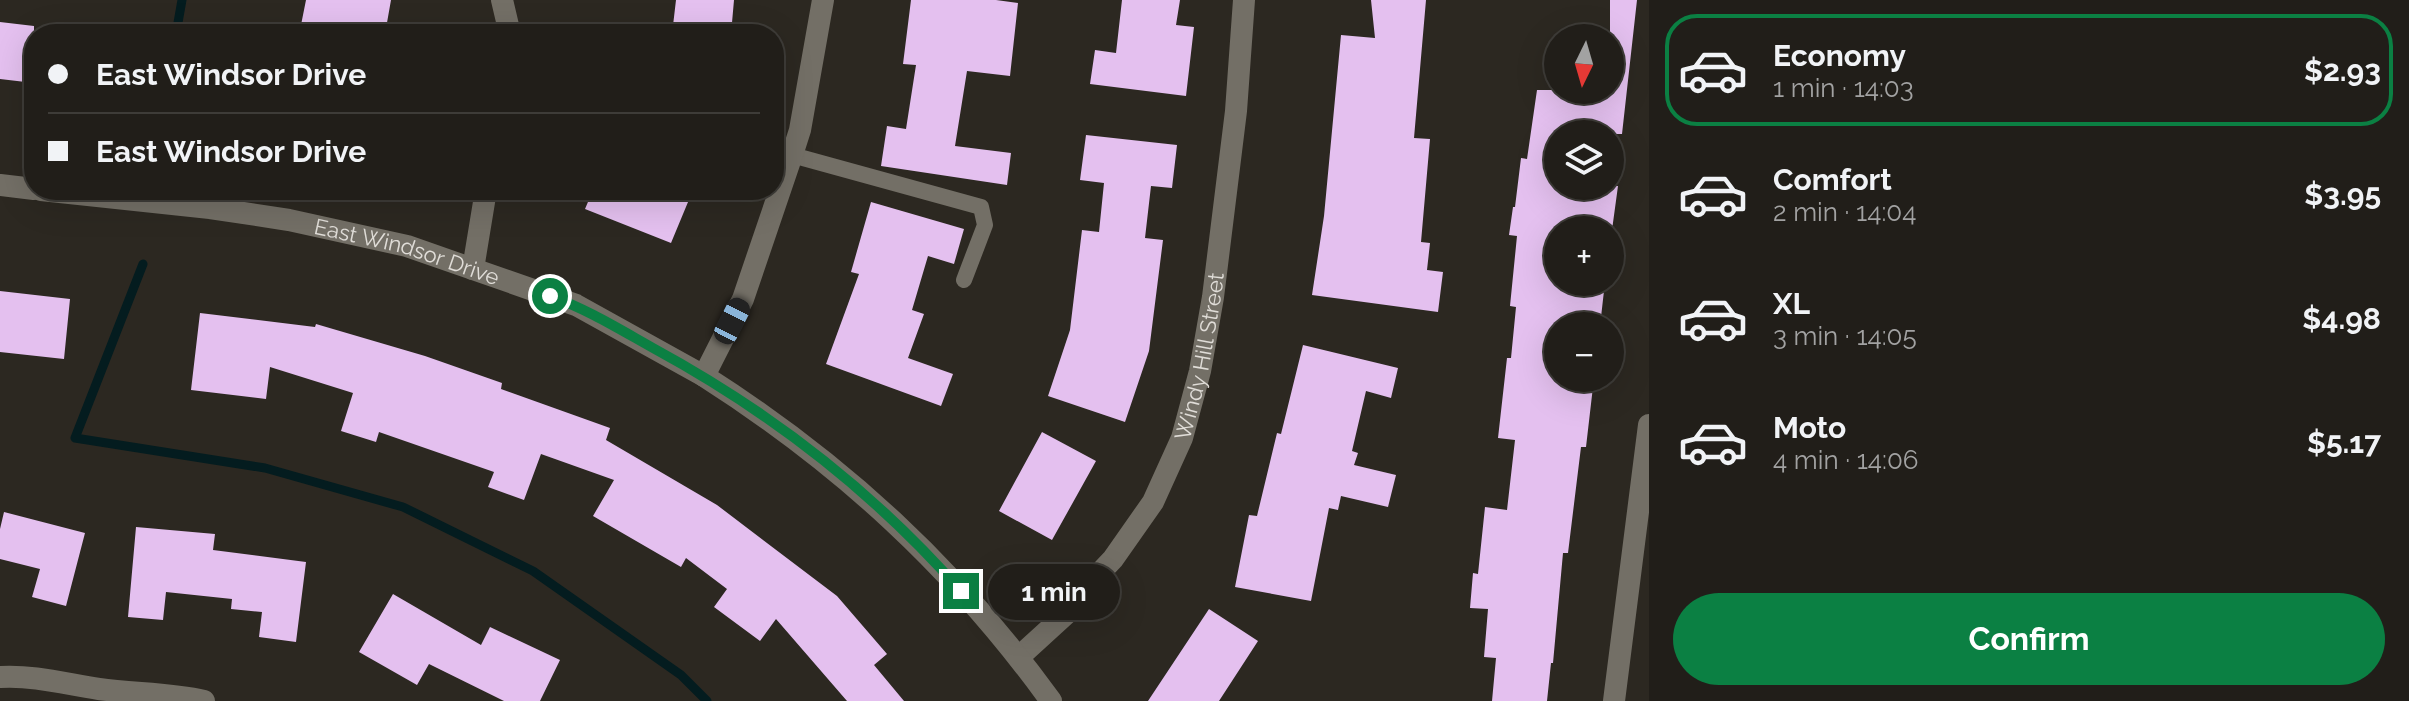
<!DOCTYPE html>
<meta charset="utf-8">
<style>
body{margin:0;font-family:Raleway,sans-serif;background:#2d2b26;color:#f1f3f6;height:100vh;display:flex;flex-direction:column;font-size:30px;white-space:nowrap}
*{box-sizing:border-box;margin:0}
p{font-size:26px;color:#a2a2a2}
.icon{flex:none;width:44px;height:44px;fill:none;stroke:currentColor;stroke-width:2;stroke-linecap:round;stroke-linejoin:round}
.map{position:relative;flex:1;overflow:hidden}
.details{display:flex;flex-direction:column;background:#211e19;width:760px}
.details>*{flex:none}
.hud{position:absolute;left:24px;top:24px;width:760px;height:176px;border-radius:32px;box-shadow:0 8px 32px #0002,0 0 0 2px #3e3c38;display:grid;align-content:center;height:176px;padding:0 24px;background:#211e19}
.needle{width:52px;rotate:185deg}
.buttons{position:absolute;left:1544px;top:24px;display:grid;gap:16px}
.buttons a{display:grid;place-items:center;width:80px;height:80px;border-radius:50%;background:#211e19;box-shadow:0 8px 32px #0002,0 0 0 2px #3e3c38;font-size:40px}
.end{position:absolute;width:36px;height:36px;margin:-18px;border:10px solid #0b8043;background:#fff;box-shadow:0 0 0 4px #fff}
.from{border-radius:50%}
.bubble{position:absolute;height:56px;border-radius:28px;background:#211e19;box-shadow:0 8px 32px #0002,0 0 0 2px #3e3c38;font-size:26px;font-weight:700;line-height:56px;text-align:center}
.car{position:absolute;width:24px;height:48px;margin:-24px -12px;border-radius:10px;box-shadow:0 0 6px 2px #0007;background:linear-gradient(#222 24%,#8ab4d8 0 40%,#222 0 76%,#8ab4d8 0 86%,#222 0)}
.hud b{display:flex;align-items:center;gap:28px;height:76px;font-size:30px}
.hud b+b{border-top:2px solid #3e3c38}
.hud i{width:20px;height:20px;background:#f1f3f6}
ul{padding:14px 0 0;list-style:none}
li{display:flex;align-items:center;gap:24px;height:112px;margin:0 16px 12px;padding:0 8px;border:4px solid transparent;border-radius:32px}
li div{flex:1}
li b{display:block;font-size:30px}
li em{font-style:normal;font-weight:700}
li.on{border-color:#0b8043}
li>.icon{width:72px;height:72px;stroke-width:1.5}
.primary-button{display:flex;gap:16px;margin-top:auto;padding:16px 24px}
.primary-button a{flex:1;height:92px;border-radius:48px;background:#0b8043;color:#fff;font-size:32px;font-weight:700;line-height:92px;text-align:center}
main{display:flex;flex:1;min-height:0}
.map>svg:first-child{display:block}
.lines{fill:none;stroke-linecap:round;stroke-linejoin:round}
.stream{stroke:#041c1f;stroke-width:9}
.building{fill:#e4c0ef}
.service{stroke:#736f66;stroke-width:16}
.minor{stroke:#736f66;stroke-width:22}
.tertiary{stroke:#736f66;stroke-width:22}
.route{stroke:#0b8043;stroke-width:10}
.labels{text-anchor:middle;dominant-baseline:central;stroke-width:8;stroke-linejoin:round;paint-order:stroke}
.street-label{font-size:22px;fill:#e0ddd8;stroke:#13110e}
</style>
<main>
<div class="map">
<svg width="1649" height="701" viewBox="0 0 1649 701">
<rect width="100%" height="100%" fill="#2c2821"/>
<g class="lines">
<path class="stream" d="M 176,34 L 182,0
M 143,264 L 75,438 L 265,468 L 403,507 L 533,571 L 681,675 L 707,701"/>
</g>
<path class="building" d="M 306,0 L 391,0 L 385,34 L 346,34 L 301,25 Z
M 676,0 L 734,0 L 731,34 L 672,34 Z
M 911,0 L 996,0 L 1018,3 L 1010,76 L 967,71 L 955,146 L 1011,153 L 1007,185 L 881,166 L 887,126 L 906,129 L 916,65 L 903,64 Z
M 1122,0 L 1180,0 L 1176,25 L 1194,27 L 1186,96 L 1090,84 L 1095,50 L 1116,53 Z
M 1371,0 L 1426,0 L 1414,138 L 1430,139 L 1421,242 L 1430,243 L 1427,270 L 1443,272 L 1438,312 L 1312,295 L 1324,216 L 1341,35 L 1375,38 Z
M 1610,0 L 1637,0 L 1622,134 L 1558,134 L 1558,186 L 1618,186 L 1612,230 L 1558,230 L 1558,282 L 1605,282 L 1600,326 L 1558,326 L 1558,378 L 1594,378 L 1586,447 L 1581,447 L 1568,553 L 1563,553 L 1553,663 L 1551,663 L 1547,701 L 1492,701 L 1496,658 L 1484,657 L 1488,609 L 1470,608 L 1473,573 L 1478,574 L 1485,507 L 1507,510 L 1515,440 L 1498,438 L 1507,358 L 1511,358 L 1516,307 L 1510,306 L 1517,236 L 1509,235 L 1513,207 L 1515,207 L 1521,158 L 1527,159 L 1537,90 L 1610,90 Z
M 0,22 L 34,26 L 34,83 L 0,79 Z
M 1086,135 L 1177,145 L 1172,188 L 1151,186 L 1145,238 L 1163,240 L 1149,351 L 1125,422 L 1048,396 L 1070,330 L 1082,230 L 1099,232 L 1104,183 L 1080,180 Z
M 593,190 L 693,190 L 671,243 L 585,209 Z
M 871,202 L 964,229 L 954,264 L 928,256 L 912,310 L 924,314 L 908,358 L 953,374 L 941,406 L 826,364 L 859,274 L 851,272 Z
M 0,291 L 70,299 L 64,359 L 0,352 Z
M 200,313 L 315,327 L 316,324 L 425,356 L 502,383 L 501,389 L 610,428 L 606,440 L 717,505 L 837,596 L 887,654 L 874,665 L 904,701 L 847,701 L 776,619 L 760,641 L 714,607 L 727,589 L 686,558 L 681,567 L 593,516 L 614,480 L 541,454 L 524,500 L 488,487 L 494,472 L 379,432 L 376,442 L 341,431 L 353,393 L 270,367 L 266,399 L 191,390 Z
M 1303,345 L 1398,368 L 1391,398 L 1366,391 L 1352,451 L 1358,453 L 1354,465 L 1396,475 L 1388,507 L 1341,496 L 1338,510 L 1329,508 L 1311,601 L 1235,587 L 1249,515 L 1257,516 L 1277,433 L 1281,434 Z
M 1042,432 L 1096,461 L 1052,540 L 999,511 Z
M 4,512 L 85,533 L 66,606 L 32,597 L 40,569 L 0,559 L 0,529 Z
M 136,527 L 215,534 L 213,550 L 306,562 L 296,642 L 259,637 L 262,612 L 231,609 L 232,599 L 166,592 L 163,620 L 128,617 Z
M 393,594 L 481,645 L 490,627 L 560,660 L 540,701 L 504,701 L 429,664 L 417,685 L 359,652 Z
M 1209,609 L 1258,641 L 1219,701 L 1148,701 Z"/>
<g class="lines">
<path class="service" d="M 792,155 L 981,207 L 985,225 L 964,280"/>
<g class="minor">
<path d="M 502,0 L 510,34"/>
<path d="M 0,185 L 34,189"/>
<path id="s1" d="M 41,190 L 210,208 L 289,220 L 407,246 L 576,305 L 704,376"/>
<path d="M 473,269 L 486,190"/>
<path id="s2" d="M 1019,657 L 1077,604 L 1095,578 L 1113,559 L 1153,502 L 1182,438 L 1200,371 L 1213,297 L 1236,111 L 1244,0"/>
<path d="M 0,677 C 34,675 66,684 99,689 C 134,694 170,693 204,701"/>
<path d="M 1614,701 L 1649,425"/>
</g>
<path class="tertiary" d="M 823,0 L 800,130 L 792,155 L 743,299 L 704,376 C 842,464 955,568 1051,701"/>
</g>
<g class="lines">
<path class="route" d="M 550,296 C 587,309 619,329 653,348 C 769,411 874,492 961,591"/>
</g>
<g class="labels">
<g class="street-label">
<text stroke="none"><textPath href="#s1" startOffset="372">East Windsor Drive</textPath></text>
<text stroke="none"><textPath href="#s2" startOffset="360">Windy Hill Street</textPath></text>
</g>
</g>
</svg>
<div class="buttons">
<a><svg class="needle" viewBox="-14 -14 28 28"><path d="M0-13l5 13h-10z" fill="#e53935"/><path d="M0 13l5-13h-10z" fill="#a2a2a2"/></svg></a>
<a><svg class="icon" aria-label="layers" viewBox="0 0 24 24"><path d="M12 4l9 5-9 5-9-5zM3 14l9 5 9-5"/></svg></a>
<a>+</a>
<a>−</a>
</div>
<i class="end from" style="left:550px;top:296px"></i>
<i class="end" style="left:961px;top:591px"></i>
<div class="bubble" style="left:988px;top:564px;width:132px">1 min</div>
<i class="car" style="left:732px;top:321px;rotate:27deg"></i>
<div class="hud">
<b><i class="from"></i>East Windsor Drive</b>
<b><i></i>East Windsor Drive</b>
</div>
</div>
<section class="details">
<ul>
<li class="on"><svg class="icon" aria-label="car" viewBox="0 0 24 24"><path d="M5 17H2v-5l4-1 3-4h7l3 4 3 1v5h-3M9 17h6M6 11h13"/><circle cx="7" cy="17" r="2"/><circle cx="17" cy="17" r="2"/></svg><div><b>Economy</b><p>1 min · 14:03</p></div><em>$2.93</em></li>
<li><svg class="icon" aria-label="car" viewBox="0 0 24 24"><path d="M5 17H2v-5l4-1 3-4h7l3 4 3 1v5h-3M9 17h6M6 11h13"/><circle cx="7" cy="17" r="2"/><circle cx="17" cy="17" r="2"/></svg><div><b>Comfort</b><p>2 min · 14:04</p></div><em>$3.95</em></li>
<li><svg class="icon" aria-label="car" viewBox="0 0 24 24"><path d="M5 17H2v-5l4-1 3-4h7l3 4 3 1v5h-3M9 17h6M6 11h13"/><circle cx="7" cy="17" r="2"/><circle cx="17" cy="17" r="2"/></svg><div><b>XL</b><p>3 min · 14:05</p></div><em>$4.98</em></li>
<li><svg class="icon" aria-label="car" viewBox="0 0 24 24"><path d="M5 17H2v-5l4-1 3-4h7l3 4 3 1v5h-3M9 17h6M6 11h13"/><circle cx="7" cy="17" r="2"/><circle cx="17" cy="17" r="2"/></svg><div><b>Moto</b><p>4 min · 14:06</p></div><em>$5.17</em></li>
</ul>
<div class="primary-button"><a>Confirm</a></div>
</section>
</main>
